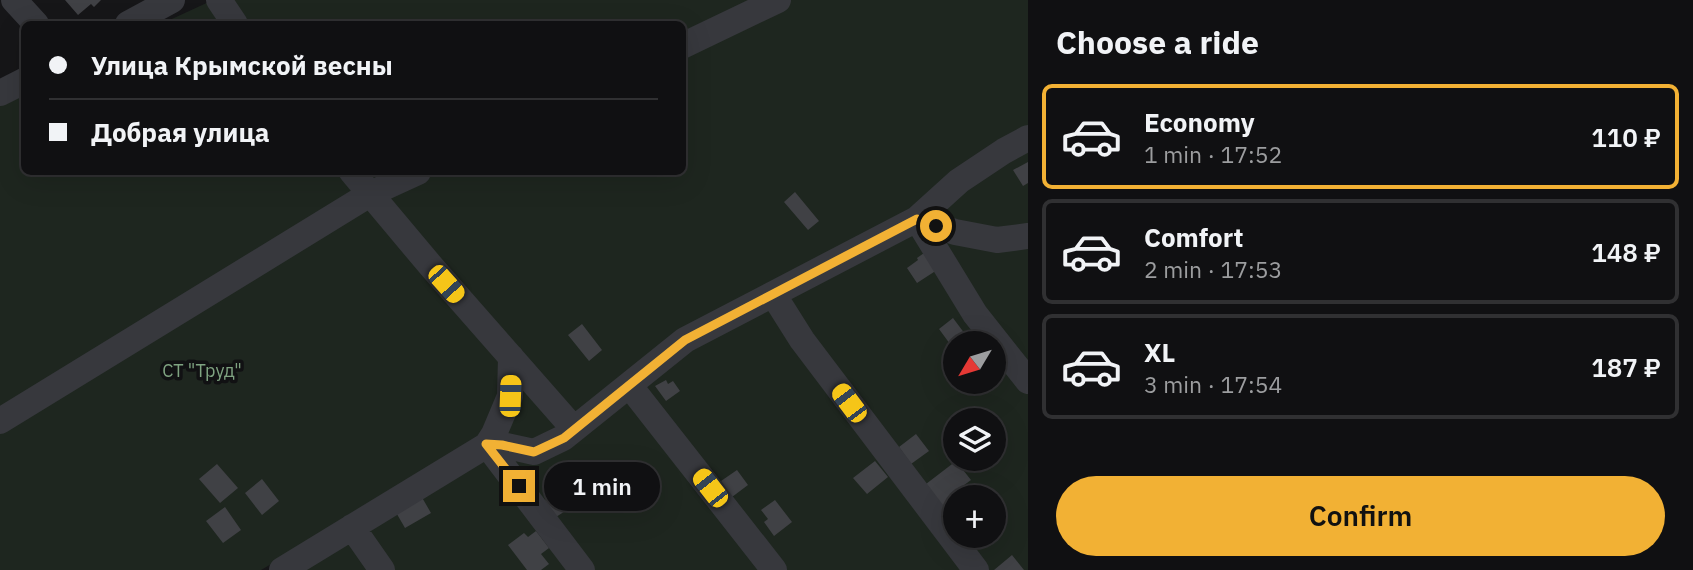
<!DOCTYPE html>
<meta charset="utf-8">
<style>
body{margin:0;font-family:"IBM Plex Sans",sans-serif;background:#1e1e20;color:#f1f3f6;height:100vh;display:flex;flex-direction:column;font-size:26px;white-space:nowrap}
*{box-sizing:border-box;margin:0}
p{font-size:23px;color:#9c9d9f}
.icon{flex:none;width:38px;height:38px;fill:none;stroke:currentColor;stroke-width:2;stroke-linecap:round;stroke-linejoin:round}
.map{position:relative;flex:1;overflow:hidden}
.panel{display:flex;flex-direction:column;background:#101012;width:665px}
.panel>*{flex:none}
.hud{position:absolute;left:21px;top:21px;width:665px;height:154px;border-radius:10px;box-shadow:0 7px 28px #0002,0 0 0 2px #303032;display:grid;align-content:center;height:154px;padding:0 28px;background:#101012}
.needle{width:46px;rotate:232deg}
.fabs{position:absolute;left:943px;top:331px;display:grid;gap:14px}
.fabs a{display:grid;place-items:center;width:63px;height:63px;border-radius:50%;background:#101012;box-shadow:0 7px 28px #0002,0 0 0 2px #303032;font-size:35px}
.end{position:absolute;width:32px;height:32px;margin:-16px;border:9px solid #f2b134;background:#111;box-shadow:0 0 0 4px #111}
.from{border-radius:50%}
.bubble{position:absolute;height:49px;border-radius:24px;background:#101012;box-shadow:0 7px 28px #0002,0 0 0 2px #303032;font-size:23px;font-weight:600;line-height:49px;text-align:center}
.car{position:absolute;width:21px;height:42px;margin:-21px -10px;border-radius:9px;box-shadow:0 0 5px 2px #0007;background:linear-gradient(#f5c518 24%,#345 0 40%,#f5c518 0 76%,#345 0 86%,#f5c518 0)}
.hud b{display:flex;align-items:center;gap:24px;height:66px;font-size:26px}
.hud b+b{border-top:2px solid #303032}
.hud i{width:18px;height:18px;background:#f1f3f6}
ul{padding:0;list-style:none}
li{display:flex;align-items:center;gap:21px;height:105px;margin:0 14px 10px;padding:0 14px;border:4px solid #303032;border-radius:10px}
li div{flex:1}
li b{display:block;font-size:26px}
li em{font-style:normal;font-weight:600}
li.on{border-color:#f2b134}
li>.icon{width:63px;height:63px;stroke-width:1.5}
h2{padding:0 28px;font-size:32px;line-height:84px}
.button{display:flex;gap:14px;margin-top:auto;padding:14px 28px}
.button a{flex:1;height:80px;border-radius:42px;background:#f2b134;color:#111;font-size:28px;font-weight:600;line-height:80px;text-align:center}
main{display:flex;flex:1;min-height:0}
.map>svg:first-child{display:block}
.green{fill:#1e261f;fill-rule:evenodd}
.building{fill:#404145}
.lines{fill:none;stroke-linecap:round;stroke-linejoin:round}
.minor{stroke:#37383d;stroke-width:26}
.route{stroke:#f2b134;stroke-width:9}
.labels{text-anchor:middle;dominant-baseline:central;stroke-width:7;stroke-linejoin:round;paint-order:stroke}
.park-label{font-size:18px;fill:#7fa381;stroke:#111113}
</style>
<main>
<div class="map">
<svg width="1028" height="570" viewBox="0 0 1028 570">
<rect width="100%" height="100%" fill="#161618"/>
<path class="green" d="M 213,0 L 1028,0 L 1028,134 L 914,213 L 562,429 L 532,439 L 480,442 L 261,570 L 0,570 L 0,104 L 24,90 L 24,172 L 682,172 L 682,24 L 161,24 Z
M 1028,143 L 1028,570 L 588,570 L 495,450 L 531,455 L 639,382 ZM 956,343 L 994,343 L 994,382 L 956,382 ZM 956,420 L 994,420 L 994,458 L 956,458 ZM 956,497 L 994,497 L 994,536 L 956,536 Z
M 487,445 L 582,570 L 281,570 Z"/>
<path class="building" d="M 65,0 L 101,0 L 94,7 L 91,4 L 78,15 Z
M 1028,162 L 1028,183 L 1023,186 L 1013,170 Z
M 795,192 L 819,221 L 808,230 L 784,202 Z
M 924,253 L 937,270 L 917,283 L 907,268 L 918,260 L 917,258 Z
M 953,318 L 965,334 L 950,344 L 939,329 Z
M 582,324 L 602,350 L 589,361 L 568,335 Z
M 666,380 L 668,384 L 673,381 L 680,391 L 666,401 L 655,386 Z
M 916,434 L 929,451 L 911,464 L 899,447 Z
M 875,461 L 888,477 L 867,494 L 853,478 Z
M 956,461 L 971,480 L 956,491 L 960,496 L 956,497 L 956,499 L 944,508 L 926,484 Z
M 217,464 L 238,488 L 220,503 L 199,479 Z
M 737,470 L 748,485 L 732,497 L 721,481 Z
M 262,479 L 279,501 L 262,515 L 245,493 Z
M 559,491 L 570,508 L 556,517 L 545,500 Z
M 420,494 L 431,513 L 405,528 L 394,509 Z
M 775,500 L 792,522 L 774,536 L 764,522 L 768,519 L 761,510 Z
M 225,507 L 241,530 L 223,543 L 206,521 Z
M 536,531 L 549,548 L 541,554 L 549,564 L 541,570 L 527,570 L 508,545 L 524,533 L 528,537 Z
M 1012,555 L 1024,570 L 994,570 Z"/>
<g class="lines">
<path class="minor" d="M 14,0 L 36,24
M 219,0 L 235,24
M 128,24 L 172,0
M 682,46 L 778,0
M 0,93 L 24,81
M 352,172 L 430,265 L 574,429
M 917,219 L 975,314 L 1028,381
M 917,219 L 955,232 L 997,240 L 1028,236
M 773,294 L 802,340 L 976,570
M 511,357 L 510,396 L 494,434 L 487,445 L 582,570
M 629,385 L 774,570
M 0,421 L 370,194 L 418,172
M 352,527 L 382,570
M 282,570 L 487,445 L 502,445 L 534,452 L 563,438 L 685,340 L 917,219 L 959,181 L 1004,151 L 1028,138"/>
</g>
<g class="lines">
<path class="route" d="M 519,486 L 486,444 L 502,445 L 534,452 L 564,438 L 685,340 L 917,219 L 936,226"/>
</g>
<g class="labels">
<g class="park-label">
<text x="202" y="370">СТ "Труд"</text>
</g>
</g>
</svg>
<div class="fabs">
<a><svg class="needle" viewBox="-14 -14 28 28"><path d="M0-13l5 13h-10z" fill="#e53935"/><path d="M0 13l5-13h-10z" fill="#9c9d9f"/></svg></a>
<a><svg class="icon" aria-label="layers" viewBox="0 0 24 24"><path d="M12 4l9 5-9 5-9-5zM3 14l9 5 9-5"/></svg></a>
<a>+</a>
</div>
<i class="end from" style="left:936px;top:226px"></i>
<i class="end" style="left:519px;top:486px"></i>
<div class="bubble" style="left:544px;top:462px;width:116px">1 min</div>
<i class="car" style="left:446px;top:284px;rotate:138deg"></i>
<i class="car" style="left:510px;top:396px;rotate:2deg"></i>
<i class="car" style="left:849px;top:403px;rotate:323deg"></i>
<i class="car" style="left:710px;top:488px;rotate:322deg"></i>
<div class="hud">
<b><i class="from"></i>Улица Крымской весны</b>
<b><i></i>Добрая улица</b>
</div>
</div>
<section class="panel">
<h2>Choose a ride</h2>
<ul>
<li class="on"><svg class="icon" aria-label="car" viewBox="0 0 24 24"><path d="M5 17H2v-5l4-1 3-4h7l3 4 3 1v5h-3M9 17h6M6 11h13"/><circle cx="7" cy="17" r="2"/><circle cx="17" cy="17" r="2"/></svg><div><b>Economy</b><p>1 min · 17:52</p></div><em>110 ₽</em></li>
<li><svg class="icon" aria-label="car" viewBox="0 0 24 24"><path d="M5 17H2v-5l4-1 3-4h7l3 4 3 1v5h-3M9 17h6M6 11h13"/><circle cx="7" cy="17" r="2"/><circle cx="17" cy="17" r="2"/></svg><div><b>Comfort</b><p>2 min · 17:53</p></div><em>148 ₽</em></li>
<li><svg class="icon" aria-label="car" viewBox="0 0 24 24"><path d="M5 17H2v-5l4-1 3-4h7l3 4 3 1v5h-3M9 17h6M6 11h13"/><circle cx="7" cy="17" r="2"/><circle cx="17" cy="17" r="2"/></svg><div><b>XL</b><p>3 min · 17:54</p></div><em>187 ₽</em></li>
</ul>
<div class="button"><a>Confirm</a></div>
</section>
</main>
